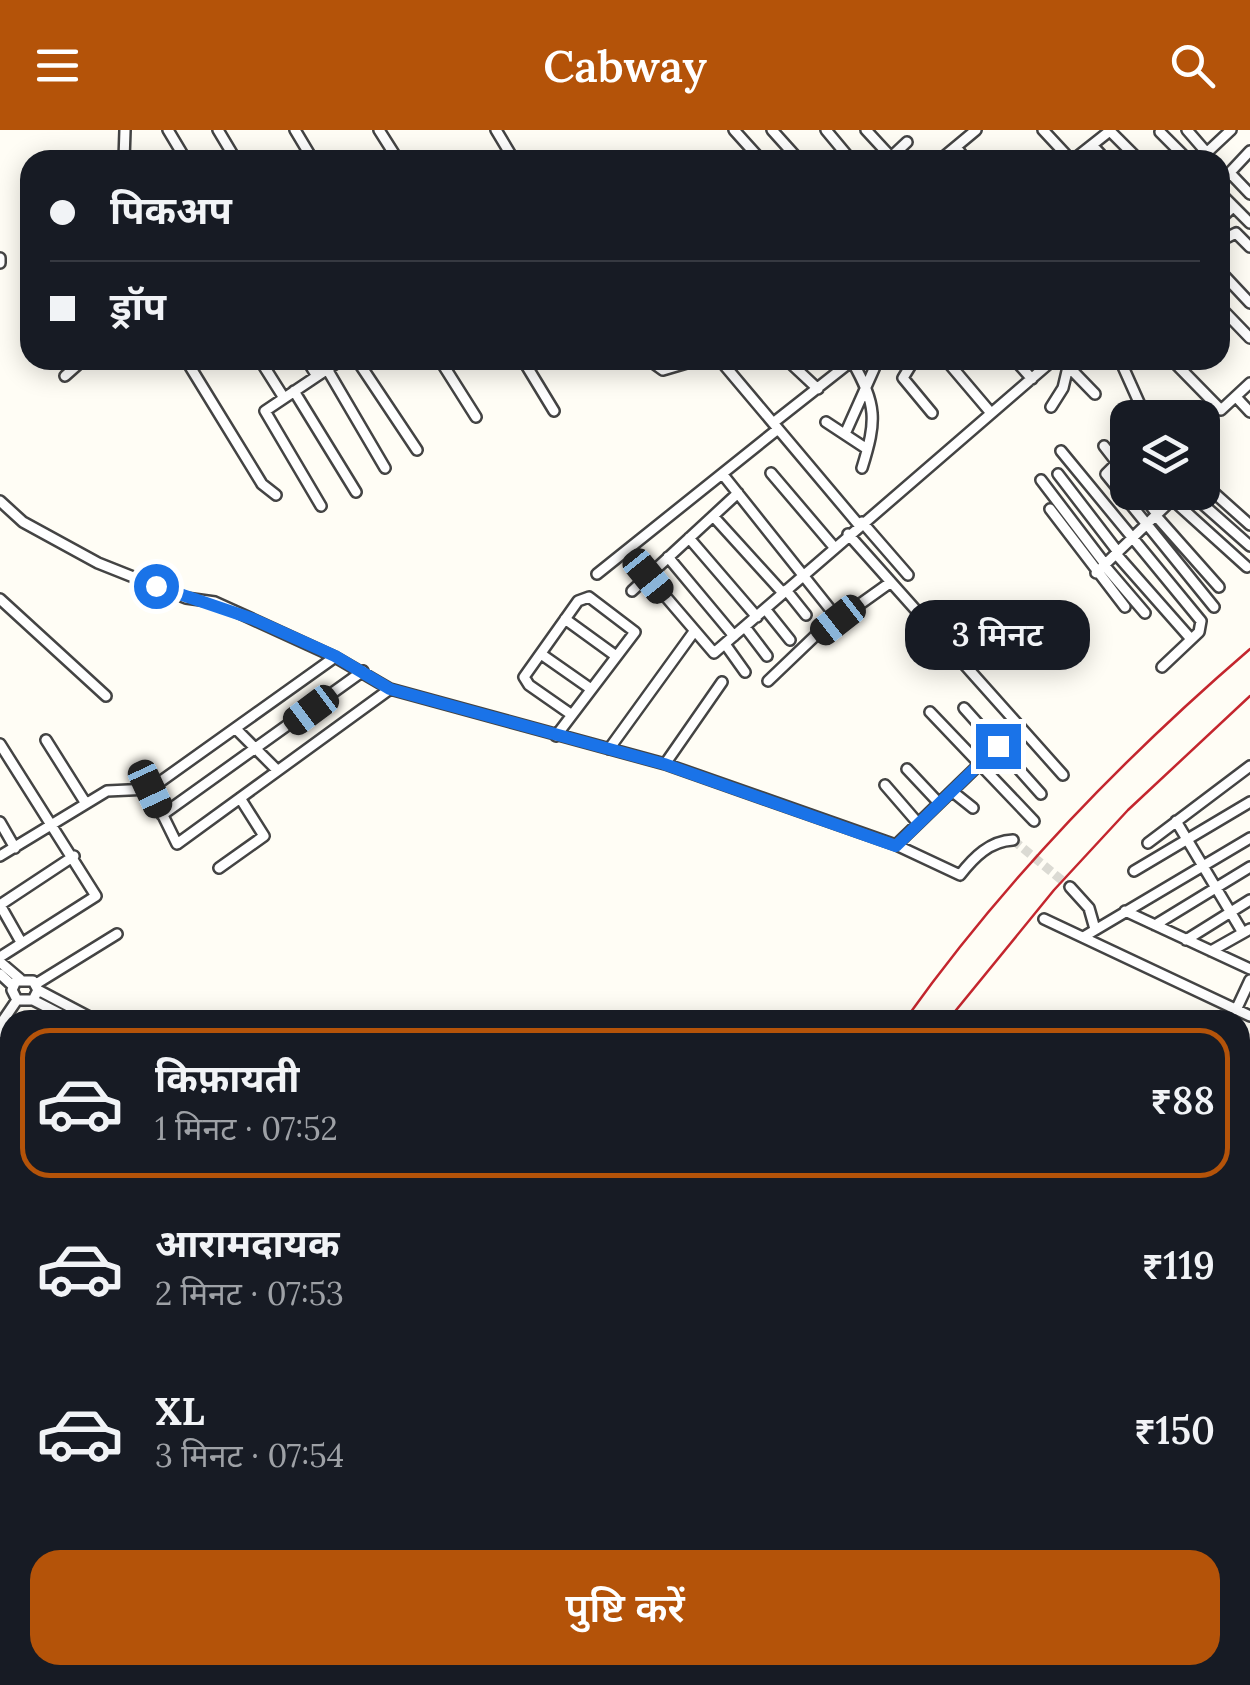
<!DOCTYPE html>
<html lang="hi">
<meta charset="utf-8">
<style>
body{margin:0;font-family:Lora,"Noto Sans Devanagari",serif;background:#20242c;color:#f1f3f6;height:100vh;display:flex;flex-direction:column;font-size:38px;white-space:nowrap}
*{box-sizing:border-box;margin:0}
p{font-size:32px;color:#9ea1a6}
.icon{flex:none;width:55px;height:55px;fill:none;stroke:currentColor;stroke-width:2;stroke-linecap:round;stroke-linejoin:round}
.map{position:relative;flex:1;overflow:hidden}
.details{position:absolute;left:0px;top:880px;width:1250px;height:675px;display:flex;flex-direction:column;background:#171b24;border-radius:30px 30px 0 0;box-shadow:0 5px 25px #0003}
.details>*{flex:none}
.banner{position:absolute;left:20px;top:20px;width:1210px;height:220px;border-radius:30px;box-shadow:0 5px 25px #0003;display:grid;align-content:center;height:220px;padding:0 30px;background:#171b24}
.fabs{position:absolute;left:1110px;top:270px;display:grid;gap:20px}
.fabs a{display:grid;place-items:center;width:110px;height:110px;border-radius:20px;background:#171b24;box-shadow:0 5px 25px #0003;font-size:50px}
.end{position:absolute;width:45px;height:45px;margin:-22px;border:12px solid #1a73e8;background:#fff;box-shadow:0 0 0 5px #fff}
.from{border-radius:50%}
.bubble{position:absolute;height:70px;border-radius:30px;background:#171b24;box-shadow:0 5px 25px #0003;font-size:32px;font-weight:600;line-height:70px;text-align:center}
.car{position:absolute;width:30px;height:60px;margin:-30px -15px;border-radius:12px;box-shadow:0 0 8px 2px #0007;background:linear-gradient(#222 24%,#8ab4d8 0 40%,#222 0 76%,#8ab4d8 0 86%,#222 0)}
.banner b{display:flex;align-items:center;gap:35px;height:95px;font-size:38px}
.banner b+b{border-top:2px solid #363941}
.banner i{width:25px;height:25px;background:#f1f3f6}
ul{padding:18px 0 0;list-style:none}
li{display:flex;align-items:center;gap:30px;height:150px;margin:0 20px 15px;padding:0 10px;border:5px solid transparent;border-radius:30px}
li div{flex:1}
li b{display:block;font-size:38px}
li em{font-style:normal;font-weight:600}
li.current{border-color:#b45309}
li>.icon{width:90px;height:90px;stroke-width:1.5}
.action{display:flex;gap:20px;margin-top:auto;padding:20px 30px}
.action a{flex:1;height:115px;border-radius:30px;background:#b45309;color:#fff;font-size:40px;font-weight:600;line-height:115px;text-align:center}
header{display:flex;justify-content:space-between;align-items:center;height:130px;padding:0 30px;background:#b45309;color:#fff;font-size:45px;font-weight:600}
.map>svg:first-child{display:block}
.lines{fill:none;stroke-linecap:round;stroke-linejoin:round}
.minor-tunnel{stroke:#dbdad3;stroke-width:9;stroke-dasharray:9 4.5;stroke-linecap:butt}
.minor-casing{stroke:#444;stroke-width:14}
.minor{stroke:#fff;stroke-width:9}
.rail{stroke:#c4262e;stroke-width:2.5}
.route{stroke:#1a73e8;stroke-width:12}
</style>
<header><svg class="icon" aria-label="menu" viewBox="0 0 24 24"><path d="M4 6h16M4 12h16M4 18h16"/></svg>Cabway<svg class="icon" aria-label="search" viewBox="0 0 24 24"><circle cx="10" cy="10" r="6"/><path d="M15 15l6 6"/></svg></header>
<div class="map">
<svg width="1250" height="1555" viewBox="0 0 1250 1555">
<rect width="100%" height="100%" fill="#fffdf5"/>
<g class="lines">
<path class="minor-tunnel" d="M 1013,710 L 1070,757"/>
<g class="minor-casing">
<path id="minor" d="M 168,0 L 186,30
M 218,0 L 236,30
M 295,0 L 313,30
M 379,0 L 398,30
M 496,0 L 514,30
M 734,0 L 761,30
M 772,0 L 799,30
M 826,0 L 851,30
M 866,0 L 891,27
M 1043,0 L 1071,30
M 1187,0 L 1207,23
M 1110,1 L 1139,30
M 1160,2 L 1188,30
M 1092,15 L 1106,30
M 956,17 L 966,30
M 890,28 L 907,12
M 124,30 L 125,0
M 940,30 L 976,0
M 1073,30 L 1111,0
M 1199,30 L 1231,0
M 1230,43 L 1250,64
M 1220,53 L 1250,21
M 1220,63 L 1250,93
M 1220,89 L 1233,77
M 1220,111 L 1236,103 L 1250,117
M 0,128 L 0,133
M 1220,141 L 1250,173
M 1220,177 L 1250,208
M 186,230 L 262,354 L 276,365
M 260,230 L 284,268
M 307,230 L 317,246
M 357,230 L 417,320
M 440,230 L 476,287
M 523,230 L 554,281
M 649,230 L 663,240 L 697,230
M 720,230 L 859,395
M 787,230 L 818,259
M 914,230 L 903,248 L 932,283
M 946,230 L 991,283
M 1015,230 L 1032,249
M 1062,230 L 1095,264
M 1120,230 L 1146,288
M 1172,230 L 1221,280 L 1250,253
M 852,231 C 877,275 877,290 862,338
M 327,239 L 385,338
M 65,246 L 83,230
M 294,261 L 356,362
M 1236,267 L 1250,282
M 1051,277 L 1063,258 L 1068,237
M 826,292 L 867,319
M 773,293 L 853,230
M 845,304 L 878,230
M 1104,316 L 1128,347
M 1061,321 L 1201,491 L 1199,502 L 1162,537
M 1116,334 L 1106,344 L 1214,477
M 771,343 L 834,417
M 1058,344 L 1118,422
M 724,346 L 838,489
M 1041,350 L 1105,434
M 1202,352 L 1250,395
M 1140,362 L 1157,384
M 1164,362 L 1247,437
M 1189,362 L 1250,416
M 0,371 L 23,392 L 98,433 L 186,468 L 215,472 L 335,527 L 390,559 L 665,634 L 896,715 L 960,745 C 974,727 990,711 1013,710
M 321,376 L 265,281 L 341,230
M 1050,379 L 1125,477
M 713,386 L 783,463
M 1156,386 L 1219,457
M 862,392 L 908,445
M 848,404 L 1063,645
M 689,408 L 757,487
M 1116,424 L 1191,509
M 668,427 L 734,506
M 1104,435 L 1145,483
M 1096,443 L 1180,362
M 597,444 L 778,299
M 648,446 L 714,523 L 1053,230
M 786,460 L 806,485
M 632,461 L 738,363
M 0,469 L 106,566
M 766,480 L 790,510
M 565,489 L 616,526
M 745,497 L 767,526
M 725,514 L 745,542
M 541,524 L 591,559
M 768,551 L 814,507 L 891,452
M 964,578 L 1041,664
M 930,582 L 1034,691
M 236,599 L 277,640
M 556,606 L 635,502 L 589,467 L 578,471 L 524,547 L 529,555 L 572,585
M 46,610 L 85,672
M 0,614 L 96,766 L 0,827
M 609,619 L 693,503
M 665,634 L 722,552
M 907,639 L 938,672
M 885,655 L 917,692
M 150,659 L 177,714 L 390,559
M 953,662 L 973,678
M 162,685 L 363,541
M 1176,691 L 1243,803
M 0,692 L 15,718
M 1148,713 L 1250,636
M 896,715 L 1018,597
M 0,726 L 107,661 L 150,659 L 335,527
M 219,738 L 264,706 L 240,668
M 1134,741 L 1250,672
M 1070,757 L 1089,778 L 1095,799
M 0,775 L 74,726
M 0,775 L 21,812
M 1125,781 L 1250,839
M 1044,789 L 1250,886
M 1155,795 L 1250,737
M 1085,806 L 1250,708
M 1186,810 L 1250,770
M 1211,821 L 1250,799
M 0,832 L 20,849
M 0,844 L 13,856
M 36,854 L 117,804
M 38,860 L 95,890
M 33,870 L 72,890
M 1236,880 L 1250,850
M 0,895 L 17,870 L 12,860 L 16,851 L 33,851 L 38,860 L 33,870 L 17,870
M 0,901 L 10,908
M 0,959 L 10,974
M 0,1040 L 10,1056
M 0,1129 L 10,1123
M 5,1230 L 10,1243
M 0,1266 L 10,1261
M 0,1319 L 10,1334
M 0,1491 L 10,1485
M 0,1537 L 12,1555
M 59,1545 L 66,1555
M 162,1545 L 168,1555
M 212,1545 L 219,1555
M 270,1545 L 277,1555
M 377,1545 L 383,1555
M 134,1555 L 152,1545
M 422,1555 L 435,1545
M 525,1555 L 530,1545
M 717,1555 L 719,1545"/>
</g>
<use href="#minor" class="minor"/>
<path class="rail" d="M 905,890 C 1004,751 1121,630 1250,519
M 948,890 L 1054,760 L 1128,680 L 1250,566
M 597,1555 L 600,1545
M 638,1555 L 641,1545"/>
</g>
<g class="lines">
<path class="route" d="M 156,456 L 253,489 L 335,526 L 390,559 L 664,634 L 896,716 L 998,616"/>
</g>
</svg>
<div class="fabs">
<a><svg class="icon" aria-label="layers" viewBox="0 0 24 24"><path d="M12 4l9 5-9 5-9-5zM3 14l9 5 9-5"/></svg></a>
</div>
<i class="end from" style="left:156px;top:456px"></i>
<i class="end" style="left:998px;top:616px"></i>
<div class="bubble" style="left:905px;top:470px;width:185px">3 मिनट</div>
<i class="car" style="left:648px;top:446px;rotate:141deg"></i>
<i class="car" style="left:838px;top:490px;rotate:232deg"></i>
<i class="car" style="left:311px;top:580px;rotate:233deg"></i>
<i class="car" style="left:150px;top:659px;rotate:155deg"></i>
<div class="banner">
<b><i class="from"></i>पिकअप</b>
<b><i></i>ड्रॉप</b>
</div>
<section class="details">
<ul>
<li class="current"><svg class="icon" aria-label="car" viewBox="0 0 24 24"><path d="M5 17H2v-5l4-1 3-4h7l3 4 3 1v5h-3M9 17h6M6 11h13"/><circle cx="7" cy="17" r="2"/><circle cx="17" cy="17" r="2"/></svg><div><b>किफ़ायती</b><p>1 मिनट · 07:52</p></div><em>₹88</em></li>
<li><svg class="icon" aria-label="car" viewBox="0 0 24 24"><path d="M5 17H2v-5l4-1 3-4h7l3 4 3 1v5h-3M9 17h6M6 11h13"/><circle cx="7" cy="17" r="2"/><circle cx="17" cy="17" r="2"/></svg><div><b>आरामदायक</b><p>2 मिनट · 07:53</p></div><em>₹119</em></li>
<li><svg class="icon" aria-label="car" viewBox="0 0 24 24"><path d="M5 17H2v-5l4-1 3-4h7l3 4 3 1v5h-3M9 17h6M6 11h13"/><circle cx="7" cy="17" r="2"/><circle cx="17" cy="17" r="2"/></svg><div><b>XL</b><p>3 मिनट · 07:54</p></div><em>₹150</em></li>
</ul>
<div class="action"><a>पुष्टि करें</a></div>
</section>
</div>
